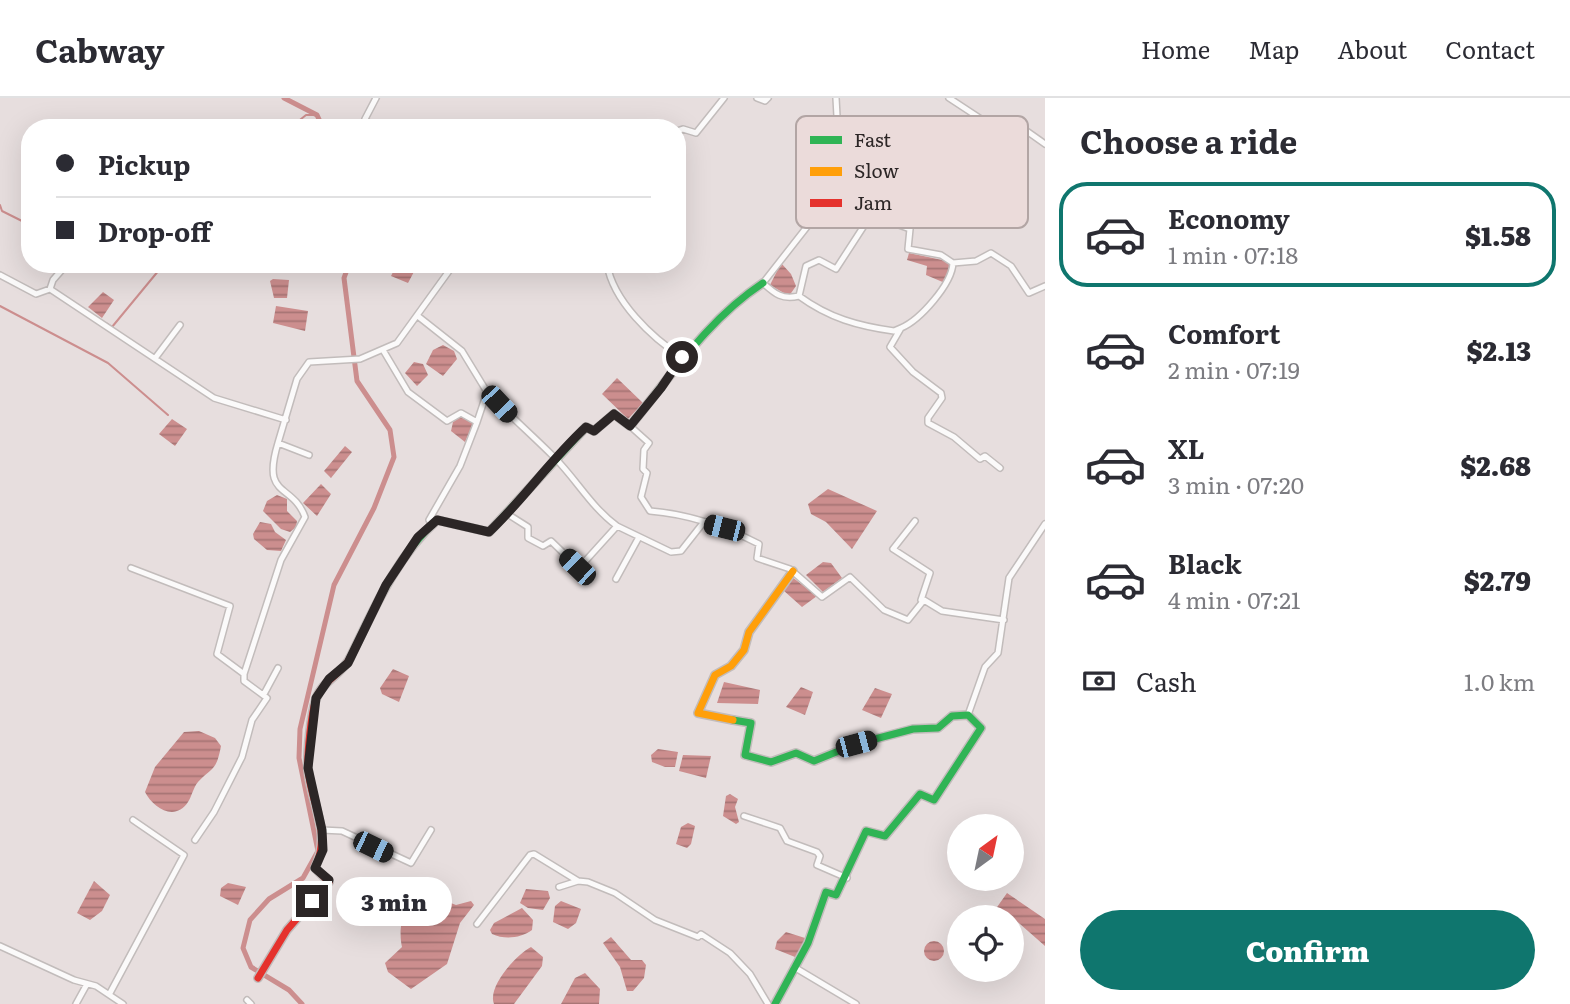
<!DOCTYPE html>
<meta charset="utf-8">
<style>
body{margin:0;font-family:Literata,serif;background:#f7f7f7;color:#2b2b33;height:100vh;display:flex;flex-direction:column;font-size:26px;white-space:nowrap}
*{box-sizing:border-box;margin:0}
p{font-size:23px;color:#7c7c81}
.icon{flex:none;width:38px;height:38px;fill:none;stroke:currentColor;stroke-width:2;stroke-linecap:round;stroke-linejoin:round}
.map{position:relative;flex:1;overflow:hidden}
.sheet{display:flex;flex-direction:column;background:#fff;width:525px}
.sheet>*{flex:none}
.banner{position:absolute;left:21px;top:21px;width:665px;height:154px;border-radius:28px;box-shadow:0 7px 28px #0002;display:grid;align-content:center;height:154px;padding:0 35px;background:#fff}
.needle{width:46px;rotate:33deg}
.buttons{position:absolute;left:947px;top:716px;display:grid;gap:14px}
.buttons a{display:grid;place-items:center;width:77px;height:77px;border-radius:50%;background:#fff;box-shadow:0 7px 28px #0002;font-size:35px}
.end{position:absolute;width:32px;height:32px;margin:-16px;border:9px solid #2c2626;background:#fff;box-shadow:0 0 0 4px #fff}
.from{border-radius:50%}
.bubble{position:absolute;height:49px;border-radius:24px;background:#fff;box-shadow:0 7px 28px #0002;font-size:23px;font-weight:800;line-height:49px;text-align:center}
.car{position:absolute;width:21px;height:42px;margin:-21px -10px;border-radius:9px;box-shadow:0 0 5px 2px #0007;background:linear-gradient(#222 24%,#8ab4d8 0 40%,#222 0 76%,#8ab4d8 0 86%,#222 0)}
.banner b{display:flex;align-items:center;gap:24px;height:66px;font-size:26px}
.banner b+b{border-top:2px solid #e1e1e2}
.banner i{width:18px;height:18px;background:#2b2b33}
ul{padding:0;list-style:none}
li{display:flex;align-items:center;gap:21px;height:105px;margin:0 14px 10px;padding:0 21px;border:4px solid transparent;border-radius:28px}
li div{flex:1}
li b{display:block;font-size:26px}
li em{font-style:normal;font-weight:800}
li.current{border-color:#0f766e}
li>.icon{width:63px;height:63px;stroke-width:1.5}
h2{padding:0 35px;font-size:32px;line-height:84px}
.pay{display:flex;align-items:center;gap:18px;height:77px;padding:0 35px;font-size:26px}
.pay p{margin-inline-start:auto}
.action{display:flex;gap:14px;margin-top:auto;padding:14px 35px}
.action a{flex:1;height:80px;border-radius:42px;background:#0f766e;color:#fff;font-size:28px;font-weight:800;line-height:80px;text-align:center}
header{display:flex;align-items:center;gap:42px;box-sizing:border-box;height:98px;padding:0 35px;background:#fff;border-bottom:2px solid #e1e1e2}
header strong{font-size:33px}
nav{display:flex;gap:38px;margin-inline-start:auto;font-size:24px}
main{display:flex;flex:1;min-height:0}
.map>svg:first-child{display:block}
.water{fill:url(#water-rules)}
.lines{fill:none;stroke-linecap:round;stroke-linejoin:round}
.stream{stroke:#cc8e8e;stroke-width:2}
.canal{stroke:#cc8e8e;stroke-width:5}
.street-casing{stroke:#c2bcbb;stroke-width:8}
.fast-casing{stroke:#c2bcbb;stroke-width:10}
.slow-casing{stroke:#c2bcbb;stroke-width:10}
.jam-casing{stroke:#c2bcbb;stroke-width:10}
.street{stroke:#fbfafa;stroke-width:5}
.fast{stroke:#30b455;stroke-width:7}
.slow{stroke:#ff9f0a;stroke-width:7}
.jam{stroke:#e5322d;stroke-width:7}
.route{stroke:#2c2626;stroke-width:9}
.key{fill:#ebdbda;stroke:#b2a5a4;stroke-width:2}
.key-label{font-size:19px;fill:#2c2626}
</style>
<header>
<strong>Cabway</strong>
<nav><a>Home</a><a>Map</a><a>About</a><a>Contact</a></nav>
</header>
<main>
<div class="map">
<svg width="1045" height="906" viewBox="0 0 1045 906">
<defs>
<pattern id="water-rules" width="6" height="5" patternUnits="userSpaceOnUse" patternTransform="scale(1.75)"><rect width="6" height="5" fill="#cc8e8e"/><path d="M0 2.5h6" fill="none" stroke="#a67474"/></pattern>
</defs>
<rect width="100%" height="100%" fill="#e7dede"/>
<path class="water" d="M 909,155 L 947,163 L 950,167 L 945,185 L 926,177 L 927,168 L 907,162 Z
M 781,165 L 791,176 L 796,188 L 789,198 L 770,187 Z
M 397,166 L 416,170 L 408,185 L 391,178 Z
M 273,181 L 289,182 L 287,200 L 274,200 L 270,183 Z
M 103,194 L 114,202 L 102,220 L 88,209 Z
M 276,208 L 308,213 L 305,233 L 273,225 Z
M 443,247 L 454,253 L 457,261 L 443,278 L 426,266 L 433,252 Z
M 414,264 L 423,266 L 428,277 L 417,288 L 405,275 Z
M 617,280 L 643,305 L 628,321 L 602,296 Z
M 460,319 L 474,325 L 465,344 L 451,333 L 453,324 Z
M 172,321 L 187,331 L 175,348 L 159,336 Z
M 345,348 L 352,354 L 331,380 L 324,373 Z
M 321,386 L 331,396 L 317,418 L 303,405 Z
M 828,391 L 877,413 L 852,451 L 826,424 L 811,416 L 808,406 Z
M 277,397 L 287,401 L 287,413 L 297,423 L 296,429 L 290,434 L 281,431 L 263,413 L 267,403 Z
M 260,424 L 271,426 L 275,434 L 286,442 L 281,453 L 267,452 L 254,441 L 253,436 Z
M 823,464 L 831,465 L 842,480 L 823,494 L 806,477 Z
M 792,479 L 817,498 L 802,509 L 783,492 Z
M 393,571 L 409,578 L 399,604 L 382,596 L 380,590 Z
M 724,584 L 760,592 L 758,606 L 717,605 Z
M 801,589 L 813,594 L 805,617 L 786,609 Z
M 875,590 L 892,596 L 881,620 L 862,612 Z
M 199,633 L 215,640 L 221,648 C 216,674 213,668 198,684 C 193,690 192,698 188,704 C 175,724 153,710 145,694 L 155,669 L 184,634 Z
M 658,651 L 678,654 L 675,669 L 665,669 L 652,664 L 651,657 Z
M 683,657 L 711,658 L 706,680 L 679,673 Z
M 730,696 L 738,701 L 735,709 L 739,724 L 736,726 L 723,718 L 726,698 Z
M 688,725 L 695,728 L 691,746 L 687,750 L 676,746 L 681,729 Z
M 94,783 L 110,797 L 102,813 L 90,822 L 77,815 Z
M 228,785 L 246,789 L 238,807 L 220,798 L 221,790 Z
M 526,791 L 548,793 L 550,800 L 543,812 L 528,810 L 520,805 Z
M 1007,795 L 1045,821 L 1045,848 L 1012,819 L 995,812 Z
M 421,799 L 439,805 L 443,802 L 456,807 L 471,803 L 474,807 L 460,825 L 447,866 L 411,891 L 388,874 L 385,865 L 402,849 C 398,831 402,806 421,799 Z
M 561,803 L 581,811 L 576,825 L 568,831 L 553,824 L 555,808 Z
M 522,810 L 533,822 L 532,832 C 521,840 505,842 492,836 L 490,832 L 494,825 Z
M 786,834 L 805,840 L 806,843 L 795,859 L 775,851 L 777,843 Z
M 611,839 L 631,862 L 642,862 L 646,867 L 644,880 L 633,893 L 627,893 L 620,869 L 603,845 Z
M924 853a10 10 0 1 1 20 0a10 10 0 1 1-20 0Z
M 531,849 L 543,859 L 542,868 L 514,906 L 494,906 C 487,889 516,857 531,849 Z
M 585,875 L 600,891 L 599,906 L 561,906 L 575,880 Z"/>
<g class="lines">
<path class="stream" d="M 290,30 L 306,17 L 317,17
M 0,107 L 2,113 L 30,127
M 0,208 L 108,265 L 168,317
M 106,225 L 112,229 L 164,166"/>
<path class="canal" d="M 284,0 L 317,17 L 323,30
M 302,906 L 289,892 L 251,869 L 243,850 L 250,822 L 269,801 L 303,780 L 318,753 L 299,660 L 300,631 L 334,487 L 374,410 L 394,359 L 390,332 L 357,283 L 344,180 L 349,166"/>
<g class="street-casing">
<path id="street" d="M 757,0 L 765,3 L 768,0
M 836,0 L 837,18 L 849,35 L 842,53 L 875,88 L 906,113 L 910,131
M 949,0 L 1010,40
M 373,30 L 365,21 L 376,0
M 677,33 L 683,31 L 696,35 L 724,0
M 849,35 L 866,43 L 908,50 L 917,40 L 946,41 L 979,65 L 1021,29 L 1045,46
M 817,116 L 763,185 C 775,196 782,202 799,198 C 829,220 858,228 894,233 L 901,230 L 890,249 L 913,274 L 941,295 L 942,300 L 928,320 L 928,325 L 954,339 L 980,361 L 985,358 L 1000,370
M 953,165 L 976,163 L 991,155 L 1011,168 L 1029,195 L 1045,188
M 607,166 C 613,203 652,240 682,259
M 0,177 L 36,196 L 50,191 L 214,300 L 286,322
M 50,191 L 53,182 L 67,166
M 799,198 L 806,168 L 819,162 L 836,171 L 871,117 L 910,131 L 908,151 L 941,157 L 953,165 C 952,186 920,222 901,230
M 419,219 L 462,253 L 487,294
M 383,252 L 408,294 L 447,323 L 461,315 L 477,324 L 487,294 C 509,317 532,337 554,359 C 576,381 592,410 617,428
M 156,259 L 180,227
M 630,328 L 649,345 L 644,352 L 643,371 L 647,375 L 641,399 L 650,413 C 687,416 726,429 759,446 L 757,460 L 790,471 L 822,499 L 850,479 L 884,512 L 908,522 L 924,502 L 942,513 L 1004,522
M 278,345 L 297,281 L 309,264 L 360,261 L 397,245 L 454,166
M 509,417 L 528,429 L 528,440 L 543,448 L 551,443 L 579,470 L 617,428 L 671,454 L 681,453 L 703,425
M 915,423 L 893,451 L 930,475 L 921,502
M 433,427 L 429,422 L 460,368 L 477,324
M 131,470 L 230,508 L 217,556 L 244,576
M 616,481 L 639,439
M 264,596 L 278,570
M 968,617 L 985,569 L 998,555 L 1009,480 L 1045,426
M 744,718 L 780,730 L 787,743 L 817,754 L 820,758 L 817,767 L 847,780
M 322,732 L 342,733 L 411,765 L 431,732
M 195,742 L 214,714 L 242,659 L 252,622 L 267,600 L 244,583 L 244,576 L 281,462 L 305,419 C 292,384 261,401 278,345 L 309,357
M 559,789 L 578,783 L 588,784 L 615,795 L 655,822 L 698,839 L 701,836 L 730,855 L 750,876 L 768,906
M 477,826 L 530,757 L 534,756 L 578,783
M 0,848 L 74,882 L 96,888 L 123,906
M 794,869 L 856,906
M 110,895 L 184,757 L 133,722
M 247,902 L 251,906
M 76,906 L 87,886"/>
</g>
<g class="fast-casing">
<path id="fast" d="M 350,560 C 374,511 396,459 437,422 L 489,434 L 586,329 L 594,333 L 614,316 L 630,328 C 672,277 707,222 763,185
M 733,622 L 751,625 L 745,657 L 771,664 L 796,655 L 814,663 L 856,646 L 913,631 L 938,630 L 952,618 L 968,617 L 981,630 L 934,702 L 920,696 L 885,738 L 866,733 L 836,797 L 826,794 L 808,845 L 775,906"/>
</g>
<g class="slow-casing">
<path id="slow" d="M 733,622 L 698,615 L 715,577 L 731,568 L 744,552 L 749,534 L 793,473"/>
</g>
<g class="jam-casing">
<path id="jam" d="M 258,880 L 287,832 L 329,784 L 315,770 C 332,732 311,708 308,671 C 307,655 311,616 316,601 C 322,583 342,576 350,560"/>
</g>
<use href="#street" class="street"/>
<use href="#fast" class="fast"/>
<use href="#slow" class="slow"/>
<use href="#jam" class="jam"/>
</g>
<g class="lines">
<path class="route" d="M 312,803 L 329,782 L 315,770 L 323,752 L 322,732 L 308,670 L 316,600 L 329,581 L 348,565 L 386,487 L 418,439 L 437,422 L 489,434 C 524,401 550,362 586,329 L 594,333 L 614,316 L 630,328 L 661,290 L 682,259"/>
</g>
<rect x="796" y="18" width="232" height="112" rx="10" class="key"/>
<rect x="810" y="38" width="32" height="8" fill="#30b455"/>
<rect x="810" y="69" width="32" height="9" fill="#ff9f0a"/>
<rect x="810" y="101" width="32" height="8" fill="#e5322d"/>
<g class="key-label">
<text x="854" y="49">Fast</text>
<text x="854" y="80">Slow</text>
<text x="854" y="112">Jam</text>
</g>
</svg>
<div class="buttons">
<a><svg class="needle" viewBox="-14 -14 28 28"><path d="M0-13l5 13h-10z" fill="#e53935"/><path d="M0 13l5-13h-10z" fill="#7c7c81"/></svg></a>
<a><svg class="icon" aria-label="locate" viewBox="0 0 24 24"><circle cx="12" cy="12" r="6"/><path d="M12 2v4M12 18v4M2 12h4M18 12h4"/></svg></a>
</div>
<i class="end from" style="left:682px;top:259px"></i>
<i class="end" style="left:312px;top:803px"></i>
<div class="bubble" style="left:336px;top:779px;width:116px">3 min</div>
<i class="car" style="left:499px;top:306px;rotate:137deg"></i>
<i class="car" style="left:724px;top:430px;rotate:284deg"></i>
<i class="car" style="left:577px;top:469px;rotate:314deg"></i>
<i class="car" style="left:856px;top:646px;rotate:75deg"></i>
<i class="car" style="left:373px;top:749px;rotate:116deg"></i>
<div class="banner">
<b><i class="from"></i>Pickup</b>
<b><i></i>Drop-off</b>
</div>
</div>
<section class="sheet">
<h2>Choose a ride</h2>
<ul>
<li class="current"><svg class="icon" aria-label="car" viewBox="0 0 24 24"><path d="M5 17H2v-5l4-1 3-4h7l3 4 3 1v5h-3M9 17h6M6 11h13"/><circle cx="7" cy="17" r="2"/><circle cx="17" cy="17" r="2"/></svg><div><b>Economy</b><p>1 min · 07:18</p></div><em>$1.58</em></li>
<li><svg class="icon" aria-label="car" viewBox="0 0 24 24"><path d="M5 17H2v-5l4-1 3-4h7l3 4 3 1v5h-3M9 17h6M6 11h13"/><circle cx="7" cy="17" r="2"/><circle cx="17" cy="17" r="2"/></svg><div><b>Comfort</b><p>2 min · 07:19</p></div><em>$2.13</em></li>
<li><svg class="icon" aria-label="car" viewBox="0 0 24 24"><path d="M5 17H2v-5l4-1 3-4h7l3 4 3 1v5h-3M9 17h6M6 11h13"/><circle cx="7" cy="17" r="2"/><circle cx="17" cy="17" r="2"/></svg><div><b>XL</b><p>3 min · 07:20</p></div><em>$2.68</em></li>
<li><svg class="icon" aria-label="car" viewBox="0 0 24 24"><path d="M5 17H2v-5l4-1 3-4h7l3 4 3 1v5h-3M9 17h6M6 11h13"/><circle cx="7" cy="17" r="2"/><circle cx="17" cy="17" r="2"/></svg><div><b>Black</b><p>4 min · 07:21</p></div><em>$2.79</em></li>
</ul>
<div class="pay"><svg class="icon" aria-label="cash" viewBox="0 0 24 24"><path d="M3 7h18v10H3z"/><circle cx="12" cy="12" r="2"/></svg>Cash<p>1.0 km</p></div>
<div class="action"><a>Confirm</a></div>
</section>
</main>
